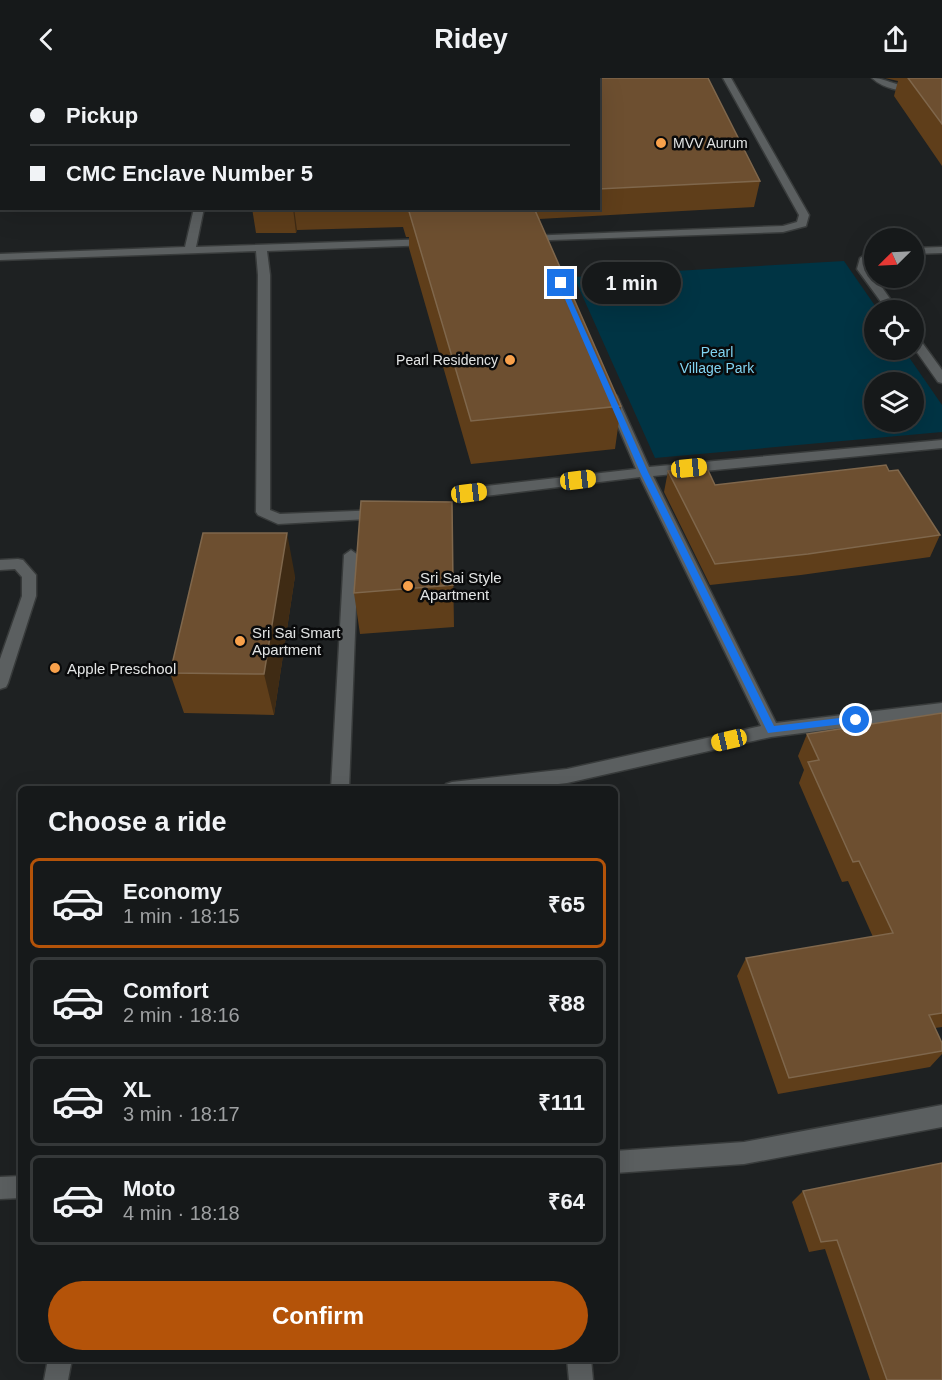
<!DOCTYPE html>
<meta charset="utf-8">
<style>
body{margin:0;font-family:Arial,sans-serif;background:#1f2223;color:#f1f3f6;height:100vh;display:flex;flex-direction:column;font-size:22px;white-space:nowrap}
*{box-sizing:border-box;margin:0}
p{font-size:20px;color:#9ea0a2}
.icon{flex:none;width:33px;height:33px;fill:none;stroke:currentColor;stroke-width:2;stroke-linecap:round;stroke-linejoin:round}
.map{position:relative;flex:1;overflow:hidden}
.sheet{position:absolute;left:18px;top:708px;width:600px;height:576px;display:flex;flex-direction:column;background:#16191a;border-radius:9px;box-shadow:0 6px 24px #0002,0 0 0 2px #353839}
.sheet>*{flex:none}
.banner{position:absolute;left:0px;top:0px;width:600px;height:132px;box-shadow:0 6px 24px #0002,0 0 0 2px #353839;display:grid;align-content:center;height:132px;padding:0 30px;background:#16191a}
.needle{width:39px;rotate:246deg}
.fabs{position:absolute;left:864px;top:150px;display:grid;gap:12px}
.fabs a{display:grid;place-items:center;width:60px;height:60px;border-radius:50%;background:#16191a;box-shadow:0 6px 24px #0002,0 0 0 2px #353839;font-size:30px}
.end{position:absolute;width:27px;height:27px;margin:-14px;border:8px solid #1a73e8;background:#fff;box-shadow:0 0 0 3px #fff}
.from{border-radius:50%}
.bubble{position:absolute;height:42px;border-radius:21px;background:#16191a;box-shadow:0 6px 24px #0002,0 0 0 2px #353839;font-size:20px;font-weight:800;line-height:42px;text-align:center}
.car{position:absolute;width:18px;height:36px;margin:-18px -9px;border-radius:8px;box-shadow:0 0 4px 2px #0007;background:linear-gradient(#f5c518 24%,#345 0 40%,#f5c518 0 76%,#345 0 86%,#f5c518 0)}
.banner b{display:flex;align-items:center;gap:21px;height:57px;font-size:22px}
.banner b+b{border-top:2px solid #353839}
.banner i{width:15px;height:15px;background:#f1f3f6}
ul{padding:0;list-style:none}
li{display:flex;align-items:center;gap:18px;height:90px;margin:0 12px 9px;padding:0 18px;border:3px solid #353839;border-radius:9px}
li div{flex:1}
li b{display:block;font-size:22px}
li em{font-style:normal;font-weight:800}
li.active{border-color:#b45309}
li>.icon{width:54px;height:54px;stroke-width:1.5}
h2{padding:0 30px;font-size:27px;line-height:72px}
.cta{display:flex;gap:12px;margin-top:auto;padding:12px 30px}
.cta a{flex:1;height:69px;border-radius:36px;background:#b45309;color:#fff;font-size:24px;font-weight:800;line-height:69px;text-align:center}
header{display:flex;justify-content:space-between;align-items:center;height:78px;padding:0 30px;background:#16191a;font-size:27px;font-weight:800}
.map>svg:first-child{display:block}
.green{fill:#003444;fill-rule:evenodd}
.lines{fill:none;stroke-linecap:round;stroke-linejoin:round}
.minor-casing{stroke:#383b3b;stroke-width:3}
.minor{fill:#5b5f60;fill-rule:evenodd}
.wall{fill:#5f3e1a}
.shaded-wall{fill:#3f2b14}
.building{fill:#6d4f30;stroke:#7f674c;stroke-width:1.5}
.route{fill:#1a73e8}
.poi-dot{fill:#f8a14b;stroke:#090a0b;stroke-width:2}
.labels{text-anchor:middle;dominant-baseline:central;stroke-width:5;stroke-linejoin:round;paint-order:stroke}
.far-poi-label{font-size:14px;fill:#e2e4e4;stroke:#090a0b;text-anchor:start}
.far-park-label{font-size:14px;fill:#82d4f2;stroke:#090a0b}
.poi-label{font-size:15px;fill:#e2e4e4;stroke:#090a0b;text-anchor:start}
</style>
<header><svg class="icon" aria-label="back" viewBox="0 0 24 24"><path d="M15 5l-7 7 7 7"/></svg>Ridey<svg class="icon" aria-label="share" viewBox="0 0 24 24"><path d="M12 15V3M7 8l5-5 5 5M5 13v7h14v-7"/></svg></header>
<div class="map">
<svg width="942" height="1302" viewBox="0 0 942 1302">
<rect width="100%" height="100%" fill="#1e2122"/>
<path class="green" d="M 844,183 L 878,232 L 874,232 L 874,272 L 904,272 L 942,327 L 942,354 L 655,380 L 574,199 ZM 874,304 L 914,304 L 914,344 L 874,344 Z"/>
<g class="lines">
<g class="minor-casing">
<path id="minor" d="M 217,0 L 248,0 L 217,2 Z
M 723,0 L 731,0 L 809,137 L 806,148 L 783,154 L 522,163 L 521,161 L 526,158 L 783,148 L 797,144 L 799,137 Z
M 872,0 C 883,0 890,5 901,7 C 914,9 928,8 942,7 L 942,13 C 919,13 890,17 872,0 Z
M 194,130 L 204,130 L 196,169 L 431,161 L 436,164 L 431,167 L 267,173 L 270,197 L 270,432 L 280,436 L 380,432 L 385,434 L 387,437 L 385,440 L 278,446 L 258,437 L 256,434 L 258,197 L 256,173 L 0,182 L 0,176 L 185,169 Z
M 942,169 L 942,175 L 914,176 L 914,170 Z
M 874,172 L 874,180 L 869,183 L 869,191 L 898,232 L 887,232 L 857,191 L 860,180 Z
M 914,258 L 918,259 L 942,292 L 942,305 L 938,304 L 914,270 Z
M 611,314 L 617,318 L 649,389 L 942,362 L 942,370 L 653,398 L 776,645 L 942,625 L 942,637 L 771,659 L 567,705 L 515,711 L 443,711 L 446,706 L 452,704 L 567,691 L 761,648 L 640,399 L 469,420 L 462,415 L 469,410 L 636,391 L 605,318 Z
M 351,472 L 358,477 L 349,711 L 331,711 L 344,477 Z
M 18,481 L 23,482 L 36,497 L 36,518 L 8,605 L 6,609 L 0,611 L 0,581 L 22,518 L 22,499 L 15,491 L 0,492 L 0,482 Z
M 942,1027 L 942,1049 L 744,1086 L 615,1095 L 615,1073 L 744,1064 Z
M 21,1098 L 21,1120 L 0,1121 L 0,1099 Z
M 48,1281 L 72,1281 L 68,1302 L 44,1302 Z
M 567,1281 L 591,1281 L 593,1302 L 569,1302 Z"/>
</g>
<use href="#minor" class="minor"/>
</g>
<path class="wall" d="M 885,0 L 942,0 L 942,88 L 894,18 L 898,3 Z
M 598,2 L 760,103 L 754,129 L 539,141 L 621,328 L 615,371 L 471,386 L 409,170 L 409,159 L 406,159 L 403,149 L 297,152 L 296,155 L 256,155 L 252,130 L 598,130 Z
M 668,393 L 715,407 L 889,393 L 940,457 L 930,479 L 801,497 L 710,507 L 664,414 Z
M 452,424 L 454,549 L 360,556 L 354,515 Z
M 295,498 L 274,637 L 184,635 L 170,595 Z
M 942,635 L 942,949 L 935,950 L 942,965 L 942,976 L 930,989 L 778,1016 L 737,898 L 746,880 L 873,859 L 848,803 L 842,804 L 799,705 L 804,692 L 798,678 L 807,656 Z
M 803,1113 L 942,1302 L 870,1302 L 825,1171 L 809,1174 L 792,1124 Z"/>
<path class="shaded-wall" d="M 293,130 L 294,130 L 297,152 L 296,155 Z
M 287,455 L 295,498 L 274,637 L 264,596 Z"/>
<path class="building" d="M 260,0 L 708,0 L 760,103 L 598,111 L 598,2 L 260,2 Z
M 908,0 L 942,0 L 942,46 Z
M 408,130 L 534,130 L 621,328 L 471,343 Z
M 886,387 L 889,393 L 898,392 L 940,457 L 808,476 L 715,486 L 668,393 L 706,388 L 715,407 Z
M 361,423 L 452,424 L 453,507 L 354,515 Z
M 203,455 L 287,455 L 264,596 L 170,595 Z
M 942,635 L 942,935 L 929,937 L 942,965 L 942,973 L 789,1000 L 746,880 L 893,855 L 859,783 L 853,784 L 808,684 L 819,682 L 807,656 Z
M 942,1085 L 942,1302 L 887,1302 L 837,1162 L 821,1164 L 803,1113 Z"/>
<path class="route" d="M 561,203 L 564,205 L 648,394 L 774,648 L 856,638 L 860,639 L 860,644 L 768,655 L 640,394 L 558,205 Z"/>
<g class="poi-dot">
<circle cx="661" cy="65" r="6"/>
<circle cx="510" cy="282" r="6"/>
<circle cx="408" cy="508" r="6"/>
<circle cx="240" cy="563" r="6"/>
<circle cx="55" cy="590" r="6"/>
</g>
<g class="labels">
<g class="far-poi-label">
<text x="673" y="65">MVV Aurum</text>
<text x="498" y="282" text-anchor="end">Pearl Residency</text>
</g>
<g class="far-park-label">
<text x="717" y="274">Pearl<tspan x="717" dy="16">Village Park</tspan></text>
</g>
<g class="poi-label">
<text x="420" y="499">Sri Sai Style<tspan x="420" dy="17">Apartment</tspan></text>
<text x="252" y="554">Sri Sai Smart<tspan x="252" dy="17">Apartment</tspan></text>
<text x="67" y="590">Apple Preschool</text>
</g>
</g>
</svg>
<div class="fabs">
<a><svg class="needle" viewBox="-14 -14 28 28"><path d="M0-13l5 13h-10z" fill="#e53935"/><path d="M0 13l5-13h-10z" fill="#9ea0a2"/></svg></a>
<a><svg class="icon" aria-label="locate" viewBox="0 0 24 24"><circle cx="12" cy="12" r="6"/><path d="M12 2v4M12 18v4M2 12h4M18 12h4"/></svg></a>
<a><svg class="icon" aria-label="layers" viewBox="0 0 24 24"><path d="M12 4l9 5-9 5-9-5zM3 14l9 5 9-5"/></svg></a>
</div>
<i class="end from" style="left:856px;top:642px"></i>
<i class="end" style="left:561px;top:205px"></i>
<div class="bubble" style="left:582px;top:184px;width:99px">1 min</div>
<i class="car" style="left:689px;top:390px;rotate:84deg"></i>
<i class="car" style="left:578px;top:402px;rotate:83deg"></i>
<i class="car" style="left:469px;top:415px;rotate:83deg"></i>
<i class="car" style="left:729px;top:662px;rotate:257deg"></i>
<div class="banner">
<b><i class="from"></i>Pickup</b>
<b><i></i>CMC Enclave Number 5</b>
</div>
<section class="sheet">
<h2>Choose a ride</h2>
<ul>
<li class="active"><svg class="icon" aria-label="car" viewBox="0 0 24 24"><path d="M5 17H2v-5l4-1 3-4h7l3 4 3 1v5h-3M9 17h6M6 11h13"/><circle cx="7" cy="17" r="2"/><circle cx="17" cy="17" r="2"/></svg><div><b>Economy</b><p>1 min · 18:15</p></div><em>₹65</em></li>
<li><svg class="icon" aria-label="car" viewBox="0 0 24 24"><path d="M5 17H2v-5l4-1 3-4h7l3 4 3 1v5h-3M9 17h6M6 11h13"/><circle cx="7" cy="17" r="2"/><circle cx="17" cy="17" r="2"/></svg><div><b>Comfort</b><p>2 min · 18:16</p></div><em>₹88</em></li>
<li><svg class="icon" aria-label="car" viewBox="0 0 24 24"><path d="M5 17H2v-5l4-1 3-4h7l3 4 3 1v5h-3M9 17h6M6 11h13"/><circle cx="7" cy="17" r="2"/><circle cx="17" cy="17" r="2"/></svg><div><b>XL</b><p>3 min · 18:17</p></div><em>₹111</em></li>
<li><svg class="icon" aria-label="car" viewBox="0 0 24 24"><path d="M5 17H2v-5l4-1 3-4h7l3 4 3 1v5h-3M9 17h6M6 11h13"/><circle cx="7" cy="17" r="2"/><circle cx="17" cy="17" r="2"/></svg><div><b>Moto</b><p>4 min · 18:18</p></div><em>₹64</em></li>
</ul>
<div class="cta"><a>Confirm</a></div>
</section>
</div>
